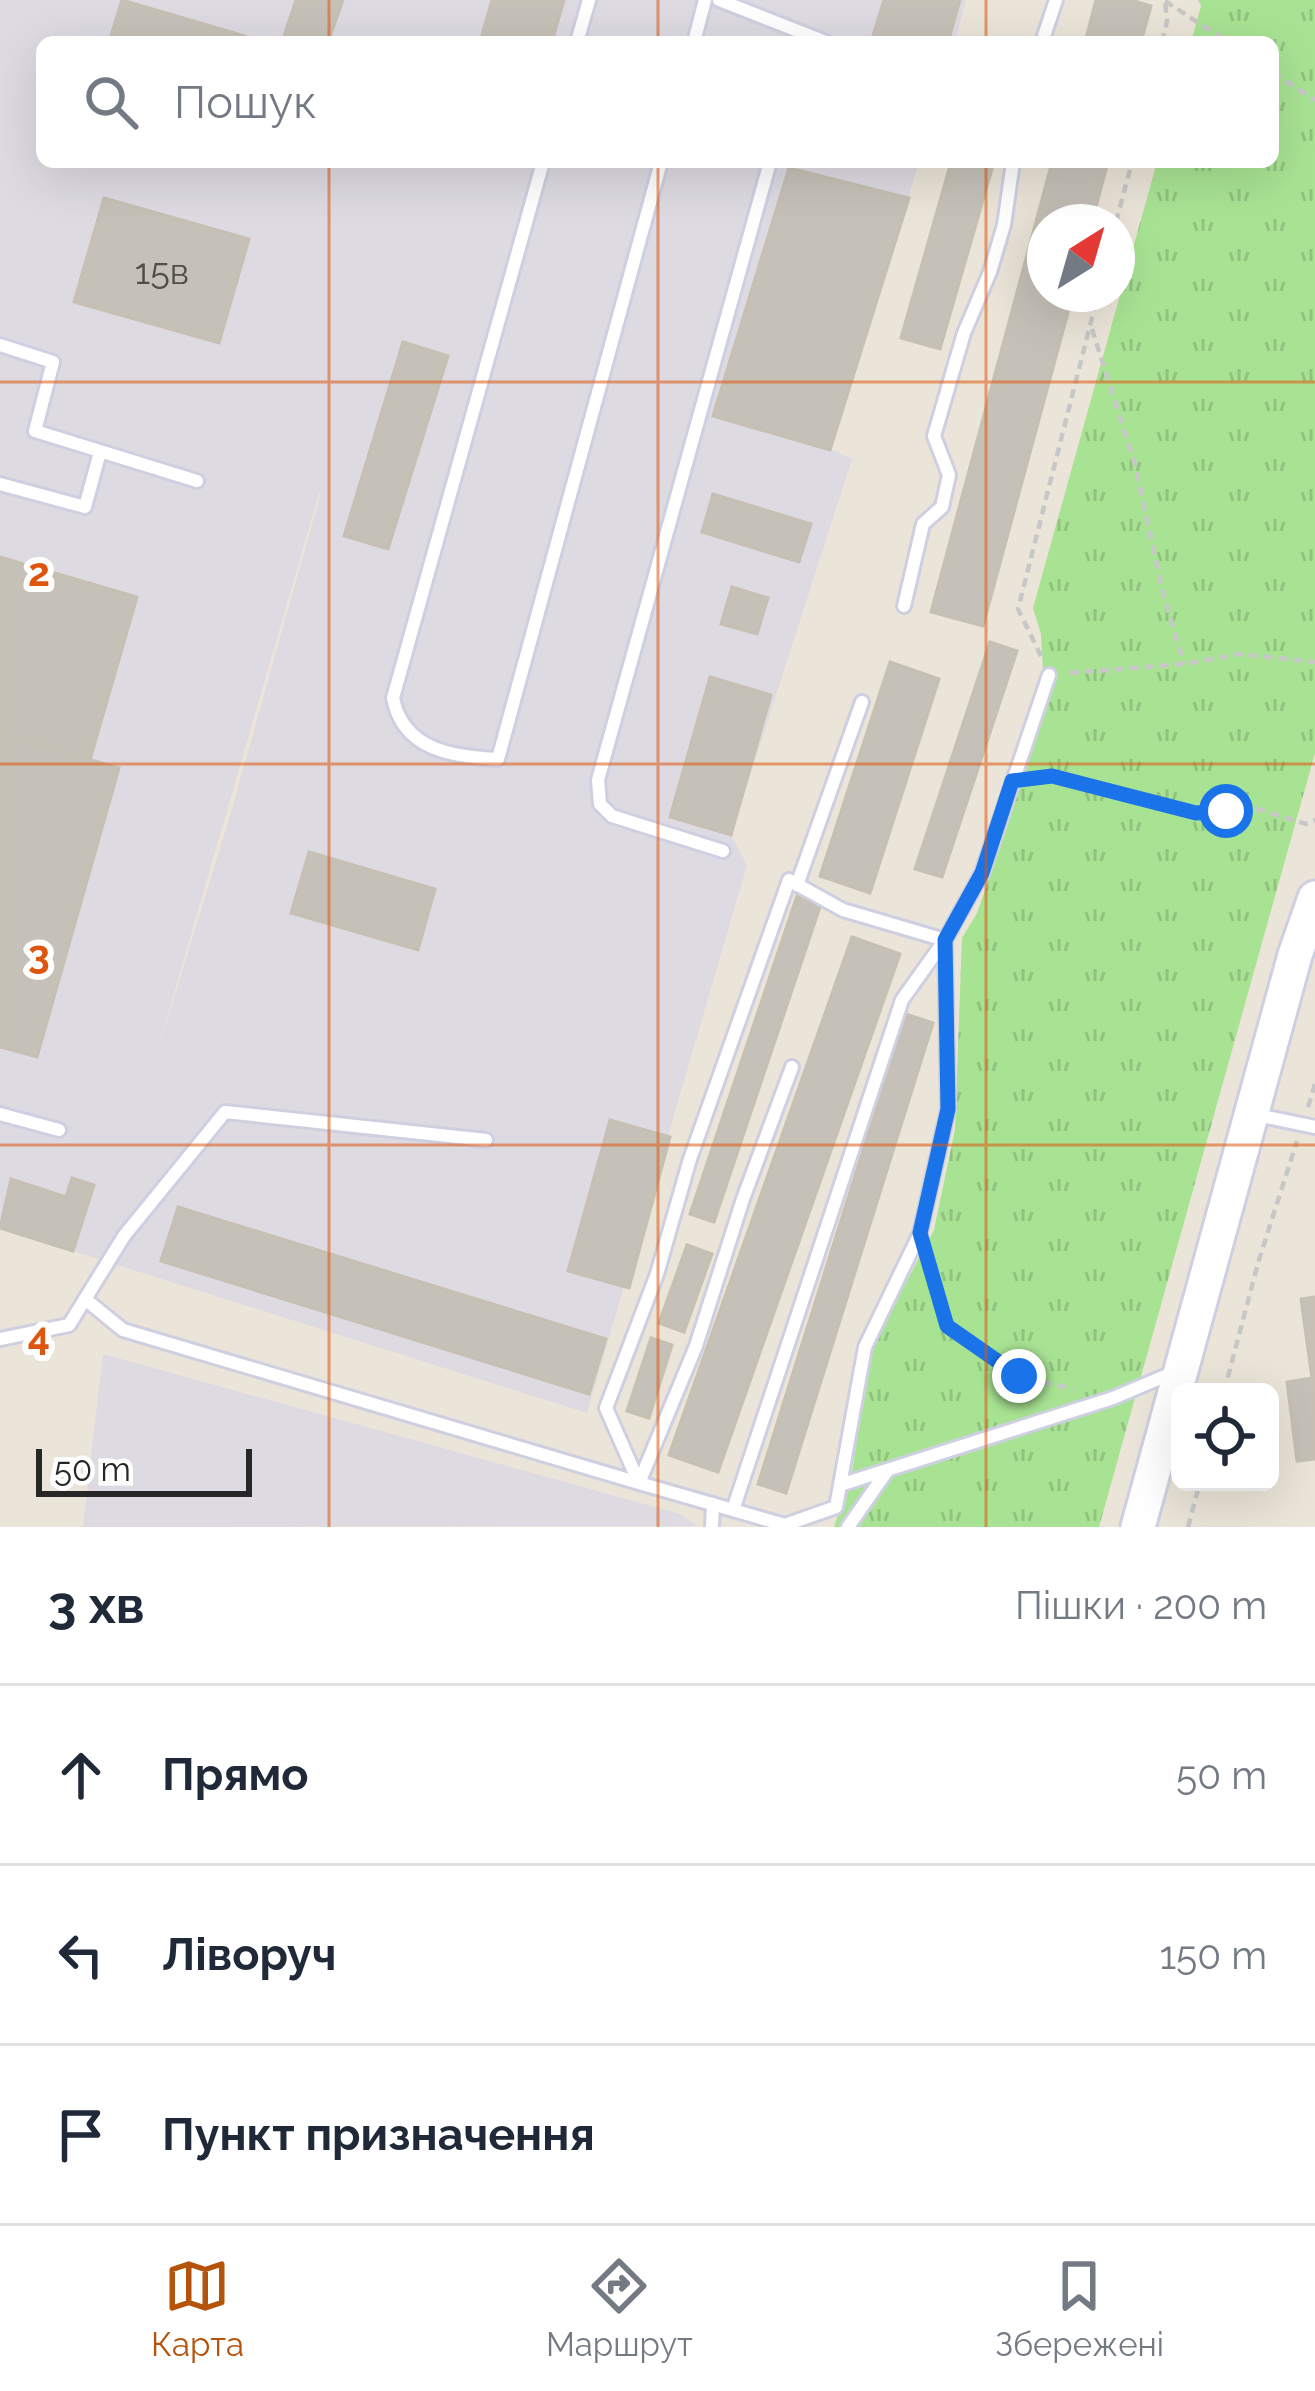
<!DOCTYPE html>
<html lang="uk">
<meta charset="utf-8">
<style>
:root{--surface:#fff;--page:#f6f6f7;--text:#1f2937;--muted:#747a83;--line:#e0e1e3;--accent:#b45309}
body{margin:0;font-family:Raleway,sans-serif;background:var(--page);color:var(--text)}
.controls{position:absolute;right:36px;bottom:36px;display:grid;overflow:hidden;border-radius:18px;box-shadow:0 12px 48px #0002}
.controls button{width:108px;height:108px;display:grid;place-items:center;padding:0;border:0;border-bottom:3px solid var(--line);background:var(--surface);color:var(--text);font:60px sans-serif}
.compass{position:absolute;left:1027px;top:204px;width:108px;height:108px;border-radius:50%;background:var(--surface);box-shadow:0 12px 48px #0002;rotate:37deg}
.scale{position:absolute;left:36px;bottom:30px;width:216px;box-sizing:border-box;padding-left:12px;border:6px solid #272727;border-top:0;font-size:33px;line-height:42px;white-space:nowrap;color:#272727;-webkit-text-stroke:9px #fff;paint-order:stroke}
.stop{position:absolute;width:36px;height:36px;margin:-27px;border:9px solid #1a73e8;border-radius:50%;background:#fff}
.stop.end{background:#1a73e8;border-color:#fff;box-shadow:0 3px 12px #0008}
.list{margin:0;padding:0;list-style:none}
h2{display:flex;justify-content:space-between;align-items:center;height:156px;margin:0;padding:0 48px;font-size:51px}
h2 small{font-size:39px;font-weight:400;color:var(--muted)}
.list li{display:grid;grid-template-columns:78px 1fr auto;gap:36px;align-items:center;box-sizing:border-box;height:180px;padding:0 48px;border-top:3px solid var(--line)}
.list b{display:block;font-size:45px;white-space:nowrap}
.list em{font-size:39px;font-style:normal;color:var(--muted)}
.icon{flex:none;width:66px;height:66px;fill:none;stroke:currentColor;stroke-width:2;stroke-linecap:round;stroke-linejoin:round}
.map{position:relative;flex:none;width:1315px;height:1527px;overflow:hidden}
.search{position:absolute;background:var(--surface);box-shadow:0 12px 48px #0002;left:36px;right:36px;top:36px;height:132px;display:flex;align-items:center;gap:30px;box-sizing:border-box;padding:0 42px;border-radius:18px;color:var(--muted);font-size:45px}
.sheet{height:696px;background:var(--surface)}
nav{display:flex;justify-content:space-around;align-items:center;box-sizing:border-box;height:168px;border-top:3px solid var(--line);background:var(--surface);font-size:33px;color:var(--muted)}
nav a{display:grid;justify-items:center;gap:6px}
nav .on{color:var(--accent)}
.map>svg:first-child{display:block}
.industrial{fill:#dddae2;fill-rule:evenodd}
.grass{fill:url(#grass-tufts)}
.building{fill:#c6c1b8;stroke:#c5c0b2;stroke-width:3}
.lines{fill:none;stroke-linecap:round;stroke-linejoin:round}
.service-casing{stroke:#ced0e1;stroke-width:18}
.tertiary-casing{stroke:#ced0e1;stroke-width:39}
.path{stroke:#c7c7c7;stroke-width:4.5;stroke-dasharray:9 6;stroke-linecap:butt}
.service{stroke:#fff;stroke-width:12}
.tertiary{stroke:#fff;stroke-width:33}
.route{stroke:#1a73e8;stroke-width:15}
.grid{fill:none;stroke:#de560d;stroke-width:3;stroke-opacity:0.55}
.labels{text-anchor:middle;stroke-width:12;stroke-linejoin:round;paint-order:stroke}
.number-label{font-size:36px;fill:#4f4e4b}
.grid-label{font-size:39px;text-anchor:middle;font-weight:bold;fill:#de560d;stroke:#fff;stroke-width:12;stroke-linejoin:round;paint-order:stroke}
</style>
<div class="map">
<svg width="1315" height="1527" viewBox="0 0 1315 1527">
<defs>
<pattern id="grass-tufts" width="24" height="20" patternUnits="userSpaceOnUse" patternTransform="scale(3)"><rect width="24" height="20" fill="#a8e393"/><path d="M3 7l-1-3M5 7V3M7 7l1-3M15 17l-1-3M17 17v-4M19 17l1-3" fill="none" stroke="#91c37f"/></pattern>
</defs>
<rect width="100%" height="100%" fill="#ebe4d8"/>
<g class="industrial">
<path d="M 0,0 L 966,0 L 955,42 L 42,42 L 42,162 L 919,162 L 831,449 L 852,459 L 731,835 L 747,865 L 587,1413 L 0,1228 ZM 321,493 L 227,826 L 152,1069 L 319,493 Z"/>
<path d="M 103,1354 L 680,1514 L 697,1526 L 83,1527 Z"/>
</g>
<path class="grass" d="M 1198,0 L 1315,0 L 1315,753 L 1099,1527 L 834,1527 L 852,1472 L 871,1348 L 934,1230 L 955,1129 L 962,938 L 977,913 L 1005,834 L 1045,707 L 1041,634 L 1033,608 L 1157,162 L 1273,162 L 1273,42 L 1191,42 L 1201,6 Z"/>
<g class="building">
<path d="M 122,0 L 245,36 L 244,42 L 109,42 Z"/>
<path d="M 296,0 L 343,0 L 328,42 L 282,42 Z"/>
<path d="M 492,0 L 564,0 L 552,42 L 480,42 Z"/>
<path d="M 884,0 L 960,0 L 948,42 L 872,39 Z"/>
<path d="M 1096,0 L 1131,0 L 1151,6 L 1141,42 L 1085,42 Z"/>
<path d="M 951,162 L 994,162 L 940,349 L 901,338 Z"/>
<path d="M 1052,162 L 1108,162 L 1092,222 L 1045,222 L 1045,294 L 1073,294 L 983,626 L 931,612 Z"/>
<path d="M 789,168 L 909,198 L 830,450 L 713,416 Z"/>
<path d="M 104,198 L 249,239 L 219,343 L 74,302 Z"/>
<path d="M 403,342 L 448,356 L 388,549 L 344,536 Z"/>
<path d="M 713,494 L 811,524 L 799,562 L 702,532 Z"/>
<path d="M 0,557 L 137,597 L 90,760 L 0,734 Z"/>
<path d="M 732,587 L 768,598 L 757,634 L 721,624 Z"/>
<path d="M 990,642 L 1017,651 L 942,877 L 915,869 Z"/>
<path d="M 890,662 L 939,679 L 870,893 L 820,876 Z"/>
<path d="M 710,677 L 771,695 L 731,835 L 670,817 Z"/>
<path d="M 0,734 L 119,768 L 37,1057 L 0,1047 Z"/>
<path d="M 309,852 L 435,889 L 418,950 L 291,913 Z"/>
<path d="M 797,896 L 821,904 L 714,1222 L 690,1214 Z"/>
<path d="M 852,937 L 900,954 L 718,1472 L 669,1455 Z"/>
<path d="M 906,1014 L 933,1023 L 786,1493 L 758,1484 Z"/>
<path d="M 610,1120 L 670,1137 L 629,1288 L 568,1271 Z"/>
<path d="M 72,1178 L 94,1185 L 73,1251 L 0,1228 L 11,1179 L 66,1197 Z"/>
<path d="M 178,1207 L 606,1339 L 589,1394 L 161,1261 Z"/>
<path d="M 687,1245 L 712,1254 L 684,1332 L 659,1323 Z"/>
<path d="M 1315,1297 L 1315,1459 L 1297,1461 L 1287,1382 L 1312,1378 L 1301,1299 Z"/>
<path d="M 651,1338 L 672,1345 L 649,1418 L 627,1411 Z"/>
</g>
<g class="lines">
<g class="service-casing">
<g id="service">
<path d="M 719,0 L 826,42"/>
<path d="M 577,42 L 589,0"/>
<path d="M 694,42 L 705,0"/>
<path d="M 1042,42 L 1056,0"/>
<path d="M 543,162 L 393,698 C 403,750 453,757 498,759 L 661,162"/>
<path d="M 0,345 L 53,362 L 35,431 L 197,481"/>
<path d="M 0,484 L 85,507 L 100,452"/>
<path d="M 904,606 L 923,524 L 942,507 L 949,475 L 934,436 L 964,333 L 990,272 L 1004,225 L 1013,162"/>
<path d="M 723,851 L 612,816 L 600,804 L 598,780 L 770,162"/>
<path d="M 797,885 L 862,702"/>
<path d="M 945,940 L 948,1109 L 920,1233 L 865,1347 L 836,1507 L 785,1525 L 639,1483 L 606,1408 L 657,1274 L 690,1159 L 789,880 L 843,910 L 945,940 L 982,873 L 1049,675"/>
<path d="M 0,1114 L 59,1130"/>
<path d="M 1252,1114 L 1315,1127"/>
<path d="M 85,1299 L 123,1330 L 639,1483 L 696,1346 L 743,1199 L 792,1067"/>
<path d="M 0,1339 L 69,1325 L 124,1236 L 225,1112 L 486,1140"/>
<path d="M 843,1484 L 1113,1398 L 1177,1371"/>
<path d="M 733,1510 L 902,1000 L 944,941"/>
<path d="M 712,1527 L 713,1504"/>
<path d="M 848,1527 L 887,1471"/>
</g>
</g>
<g class="tertiary-casing">
<path id="tertiary" d="M 1138,1527 L 1295,955 L 1315,898"/>
</g>
<g class="path">
<path d="M 1165,1 L 1228,42"/>
<path d="M 1162,42 L 1167,21 L 1165,0"/>
<path d="M 1273,73 L 1315,100"/>
<path d="M 1116,222 L 1132,162"/>
<path d="M 1092,329 L 1135,465 L 1163,593 L 1184,664"/>
<path d="M 1041,656 L 1018,609 L 1098,294"/>
<path d="M 1070,673 L 1184,664 L 1239,654 L 1315,662"/>
<path d="M 1036,778 L 1051,776 L 1196,813 L 1257,809 L 1306,824 L 1315,820"/>
<path d="M 1308,1107 L 1315,1084"/>
<path d="M 928,1261 L 947,1326 L 1019,1376 L 1073,1389"/>
<path d="M 1224,1392 L 1258,1263 L 1297,1141"/>
<path d="M 1188,1527 L 1200,1482"/>
</g>
<use href="#service" class="service"/>
<use href="#tertiary" class="tertiary"/>
</g>
<g class="lines">
<path class="route" d="M 1019,1376 L 947,1326 L 920,1233 L 948,1109 L 945,940 L 982,873 L 1012,781 L 1052,776 L 1196,813 L 1226,811"/>
</g>
<path class="grid" d="M 329,0 L 329,42M 658,0 L 658,42M 986,0 L 986,42M 329,162 L 329,1527M 658,162 L 658,1527M 986,162 L 986,1527M 0,382 L 1315,382M 0,764 L 1315,764M 0,1145 L 1315,1145"/>
<g class="labels">
<g class="number-label">
<text x="162" y="284">15в</text>
</g>
</g>
<g class="grid-label">
<text x="39" y="586">2</text>
<text x="39" y="968">3</text>
<text x="39" y="1350">4</text>
</g>
</svg>
<div class="controls">
<button><svg class="icon" aria-label="locate" viewBox="0 0 24 24"><circle cx="12" cy="12" r="6"/><path d="M12 2v4M12 18v4M2 12h4M18 12h4"/></svg></button>
</div>
<svg class="compass" viewBox="-18 -18 36 36"><path d="M0-13l5 13h-10z" fill="#e53935"/><path d="M0 13l5-13h-10z" fill="#747a83"/></svg>
<div class="scale">50 m</div>
<div class="stop" style="left:1226px;top:811px"></div>
<div class="stop end" style="left:1019px;top:1376px"></div>
<div class="search"><svg class="icon" aria-label="search" viewBox="0 0 24 24"><circle cx="10" cy="10" r="6"/><path d="M15 15l6 6"/></svg>Пошук</div>
</div>
<section class="sheet">
<h2>3 хв<small>Пішки · 200 m</small></h2>
<ul class="list">
<li><svg class="icon" aria-label="ahead" viewBox="0 0 24 24"><path d="M12 20V5M6 11l6-6 6 6"/></svg><div><b>Прямо</b></div><em>50 m</em></li>
<li><svg class="icon" aria-label="left" viewBox="0 0 24 24"><path d="M17 20v-9H6M10 6l-5 5 5 5"/></svg><div><b>Ліворуч</b></div><em>150 m</em></li>
<li><svg class="icon" aria-label="arrive" viewBox="0 0 24 24"><path d="M6 21V4h12l-3 4 3 4H6"/></svg><div><b>Пункт призначення</b></div></li>
</ul>
</section>
<nav>
<a class="on"><svg class="icon" aria-label="map" viewBox="0 0 24 24"><path d="M3 6l6-2 6 2 6-2v14l-6 2-6-2-6 2zM9 4v14M15 6v14"/></svg>Карта</a>
<a><svg class="icon" aria-label="directions" viewBox="0 0 24 24"><path d="M12 3l9 9-9 9-9-9zM9 14v-3h6M13 9l2 2-2 2"/></svg>Маршрут</a>
<a><svg class="icon" aria-label="saved" viewBox="0 0 24 24"><path d="M7 4h10v16l-5-4-5 4z"/></svg>Збережені</a>
</nav>
